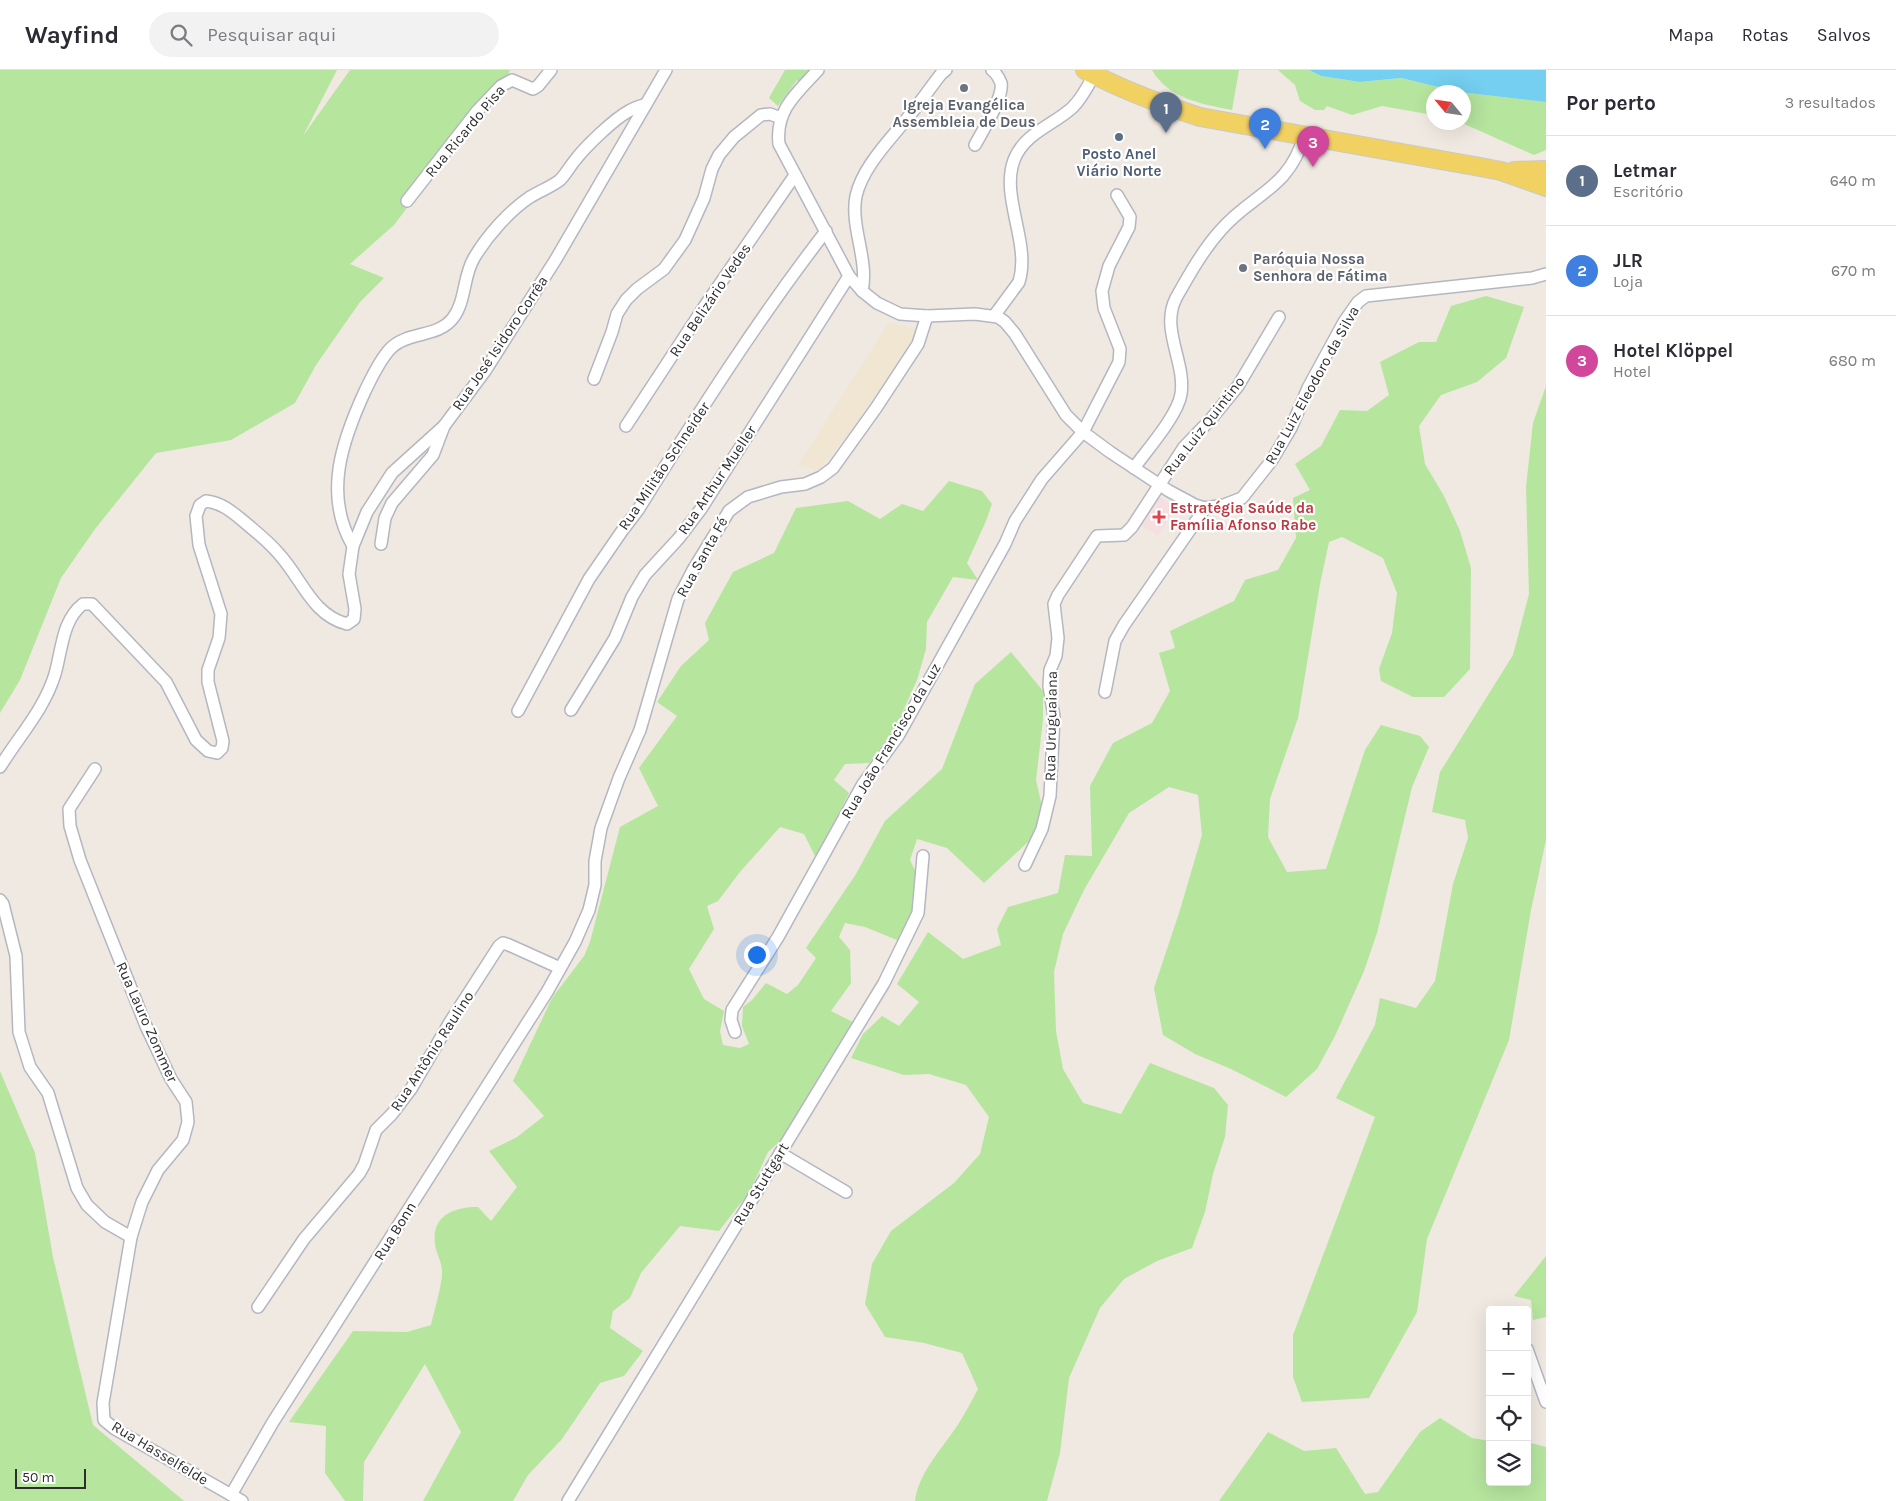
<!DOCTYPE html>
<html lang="pt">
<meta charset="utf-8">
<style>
:root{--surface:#fff;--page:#f2f2f3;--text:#2b2b33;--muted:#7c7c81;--line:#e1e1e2;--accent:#7c3aed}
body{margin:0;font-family:Karla,sans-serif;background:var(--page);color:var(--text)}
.controls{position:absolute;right:15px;bottom:15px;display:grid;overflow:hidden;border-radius:5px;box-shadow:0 5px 20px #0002}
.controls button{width:45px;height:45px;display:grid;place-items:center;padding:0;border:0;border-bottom:1px solid var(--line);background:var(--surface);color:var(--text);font:25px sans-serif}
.compass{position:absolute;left:1426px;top:15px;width:45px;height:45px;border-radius:50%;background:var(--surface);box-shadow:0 5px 20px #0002;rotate:299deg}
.scale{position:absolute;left:15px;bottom:12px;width:71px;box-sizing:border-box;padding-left:5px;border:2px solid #2e2e2e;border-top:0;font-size:14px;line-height:18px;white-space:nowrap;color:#2e2e2e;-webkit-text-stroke:4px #fff;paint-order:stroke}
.you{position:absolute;left:756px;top:884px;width:18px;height:18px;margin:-12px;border:4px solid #fff;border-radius:50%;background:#1a73e8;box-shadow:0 0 0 8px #1a73e833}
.badge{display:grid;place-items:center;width:32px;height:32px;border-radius:50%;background:var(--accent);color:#fff;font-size:16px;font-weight:700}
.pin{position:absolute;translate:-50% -41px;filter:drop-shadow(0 1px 2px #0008)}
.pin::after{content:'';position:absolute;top:26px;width:18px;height:15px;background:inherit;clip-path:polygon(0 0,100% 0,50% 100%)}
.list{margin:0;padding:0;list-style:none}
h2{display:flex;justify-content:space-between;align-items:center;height:65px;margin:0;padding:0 20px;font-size:21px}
h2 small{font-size:16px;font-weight:400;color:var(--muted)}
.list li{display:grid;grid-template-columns:32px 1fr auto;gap:15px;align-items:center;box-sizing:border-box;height:90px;padding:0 20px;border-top:1px solid var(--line)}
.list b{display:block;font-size:19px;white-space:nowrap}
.list p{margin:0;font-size:16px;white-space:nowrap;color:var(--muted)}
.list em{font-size:16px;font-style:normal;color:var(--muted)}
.icon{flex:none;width:28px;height:28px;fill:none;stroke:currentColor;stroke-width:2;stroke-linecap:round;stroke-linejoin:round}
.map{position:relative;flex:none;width:1546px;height:1431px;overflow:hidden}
header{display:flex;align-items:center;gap:30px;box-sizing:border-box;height:70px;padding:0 25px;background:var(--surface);border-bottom:1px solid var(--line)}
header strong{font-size:24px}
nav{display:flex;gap:28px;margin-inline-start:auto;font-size:18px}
.search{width:350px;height:45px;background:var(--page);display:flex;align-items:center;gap:12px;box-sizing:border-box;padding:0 18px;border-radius:28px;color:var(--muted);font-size:19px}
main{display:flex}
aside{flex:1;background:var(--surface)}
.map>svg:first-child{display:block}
.education{fill:#f0e6d1}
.medical{fill:#f5dfe0}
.green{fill:#b6e59e}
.water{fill:#75cff0}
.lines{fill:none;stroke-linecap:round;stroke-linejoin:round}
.minor-casing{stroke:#b4b7c1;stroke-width:14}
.primary-casing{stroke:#c9c9c9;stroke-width:20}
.minor{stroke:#fff;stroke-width:11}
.primary{stroke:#f2d163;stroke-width:18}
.worship-dot{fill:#6b7280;stroke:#fff;stroke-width:2}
.service-dot{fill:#5c6f8a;stroke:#fff;stroke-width:2}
.health-dot{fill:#e0444e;stroke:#fff;stroke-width:2}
.labels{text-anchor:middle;stroke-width:4.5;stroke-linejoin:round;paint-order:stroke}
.worship-label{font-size:15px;font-weight:bold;fill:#5b616d;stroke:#fff}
.street-label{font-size:15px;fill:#2e2e2e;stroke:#fff}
.service-label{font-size:15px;font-weight:bold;fill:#4e5e75;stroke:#fff}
.health-label{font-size:15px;font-weight:bold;fill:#be3a42;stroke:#fff;text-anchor:start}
</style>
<header>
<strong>Wayfind</strong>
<div class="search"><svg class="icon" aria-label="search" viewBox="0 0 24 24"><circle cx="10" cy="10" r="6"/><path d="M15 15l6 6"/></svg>Pesquisar aqui</div>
<nav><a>Mapa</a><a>Rotas</a><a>Salvos</a></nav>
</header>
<main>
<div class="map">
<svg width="1546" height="1431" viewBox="0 0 1546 1431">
<rect width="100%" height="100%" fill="#efe9e1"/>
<path class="education" d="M 889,252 L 919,261 L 855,355 L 819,400 L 798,396 Z"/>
<path class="medical" d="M 1159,427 L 1176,438 L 1158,466 L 1141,455 Z"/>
<g class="green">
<path d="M 0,0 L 337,0 L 303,66 L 350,0 L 510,0 L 509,3 L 394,155 L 350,194 L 384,208 L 360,232 L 316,295 L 295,333 L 231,370 L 156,383 L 95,459 L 61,508 L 20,610 L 0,643 Z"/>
<path d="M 785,0 L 810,0 L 802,13 L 797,10 L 778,36 L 769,28 Z"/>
<path d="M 1152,0 L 1239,0 L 1232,40 C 1202,34 1169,29 1152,0 Z"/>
<path d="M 1278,0 L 1309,0 L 1321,6 L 1360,12 L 1401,8 L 1459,22 L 1546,32 L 1546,80 L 1534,85 L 1462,53 L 1464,52 L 1464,22 L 1434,22 L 1433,45 L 1382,36 L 1352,45 L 1327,36 L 1324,40 L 1315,40 L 1300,31 L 1295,15 Z"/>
<path d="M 1486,226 L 1524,237 L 1506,288 L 1477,312 L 1441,325 L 1419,356 L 1425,394 L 1444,426 L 1460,461 L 1471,498 L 1470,599 L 1444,627 L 1413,627 L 1381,611 L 1379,599 L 1392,563 L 1397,523 L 1383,488 L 1342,467 L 1329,472 L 1320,514 L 1298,648 L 1270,729 L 1268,767 L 1287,802 L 1326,799 L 1365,680 L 1381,655 L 1420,666 L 1429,677 L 1412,717 L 1377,863 L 1364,901 L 1335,966 L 1317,999 L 1286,1027 L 1231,999 L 1195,984 L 1163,965 L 1154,918 L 1180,840 L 1202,765 L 1198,725 L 1169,717 L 1129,743 L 1084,820 L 1063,864 L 1054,902 L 1056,961 L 1063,999 L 1083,1033 L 1121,1044 L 1150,993 L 1214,1018 L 1228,1035 L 1225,1067 L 1213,1104 L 1205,1142 L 1192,1178 L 1157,1191 L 1124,1209 L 1100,1238 L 1069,1308 L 1060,1383 L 1047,1431 L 915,1431 C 919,1401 943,1378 959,1353 C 966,1342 972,1330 978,1319 L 962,1283 L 924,1273 L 885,1267 L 865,1234 L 872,1194 L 891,1161 L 954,1113 L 980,1084 L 989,1047 L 966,1015 L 929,1004 L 904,1005 L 851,988 L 863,964 L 882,946 L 899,956 L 919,932 L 897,914 L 928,862 L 963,889 L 1001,875 L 997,859 L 1008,837 L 1058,823 L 1065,785 L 1092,786 L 1090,716 L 1113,673 L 1152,653 L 1170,621 L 1159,583 L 1175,578 L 1170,561 L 1234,531 L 1245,510 L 1278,500 L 1296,468 L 1293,428 L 1310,420 L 1295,394 L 1321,376 L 1340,340 L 1367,341 L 1389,325 L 1380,292 L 1419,272 L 1436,272 L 1451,236 Z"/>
<path d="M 1546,316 L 1546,770 L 1531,840 L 1509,970 L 1427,1169 L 1417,1242 L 1369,1328 L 1302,1332 L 1293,1307 L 1293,1265 L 1375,1047 L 1336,1028 L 1375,955 L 1380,928 L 1416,938 L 1435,911 L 1453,814 L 1468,768 L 1465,750 L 1432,742 L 1440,702 L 1513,585 L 1529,524 L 1526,417 L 1533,353 Z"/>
<path d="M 949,411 L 982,421 L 992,434 L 986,451 L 967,493 L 978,510 L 953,507 L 927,552 L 926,579 L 917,610 L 895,659 L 869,693 L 845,694 L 834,710 L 849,723 L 816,788 L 804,764 L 780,757 L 740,802 L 718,831 L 707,836 L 714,859 L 689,899 L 704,929 L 724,941 L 720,961 L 723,975 L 740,978 L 749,974 L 742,956 L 743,937 L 752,930 L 766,913 L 787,924 L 798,915 L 816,888 L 806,878 L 856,804 L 885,751 L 942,699 L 975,614 L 1011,582 L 1043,621 L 1043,650 L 1036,710 L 1043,741 L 1029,771 L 984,813 L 947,778 L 917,769 L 910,790 L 918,807 L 915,843 L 902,872 L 865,857 L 845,853 L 839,867 L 850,880 L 851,913 L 831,941 L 853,952 L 841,977 L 815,1013 L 787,1065 L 768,1082 L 750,1121 L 719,1161 L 680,1156 L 641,1203 L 630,1228 L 613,1241 L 610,1258 L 643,1281 L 624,1306 L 600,1313 L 562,1369 L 528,1405 L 513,1431 L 423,1431 L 461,1362 L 425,1294 L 364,1392 L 363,1431 L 345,1431 L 325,1403 L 326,1356 L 289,1352 L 353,1261 L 407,1262 L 431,1255 C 434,1242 443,1212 442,1201 C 442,1192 436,1183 435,1174 C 431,1145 455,1137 478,1137 L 491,1151 L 517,1117 L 489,1081 L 517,1067 L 544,1046 L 513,1011 L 552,928 L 584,886 L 590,872 L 620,757 L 658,736 L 639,698 L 677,646 L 657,632 L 681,596 L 709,570 L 705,553 L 733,502 L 774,483 L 796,438 L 848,431 L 880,449 L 902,434 L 923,441 Z"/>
<path d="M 0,1001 L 35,1083 L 53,1187 L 93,1355 L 184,1431 L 0,1431 Z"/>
<path d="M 1546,1186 L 1546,1247 L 1533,1250 L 1531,1230 L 1514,1226 Z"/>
<path d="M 1440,1348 L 1472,1368 L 1490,1371 L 1490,1412 L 1527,1412 L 1527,1372 L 1546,1377 L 1546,1431 L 1219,1431 L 1268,1362 L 1304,1381 L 1336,1378 L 1365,1424 L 1378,1422 L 1420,1362 Z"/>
</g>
<path class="water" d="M 1309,0 L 1546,0 L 1546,32 L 1459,22 L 1401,8 L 1360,12 L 1321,6 Z"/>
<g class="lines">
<g class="minor-casing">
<g id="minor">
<path d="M 818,0 C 797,23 775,40 779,74 L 849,206 L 862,221 L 877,233 L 900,244 L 927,246 L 975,244 L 998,247 L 1005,252 L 1015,264 L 1066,345 L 1083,362 L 1110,382 L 1169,421 L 1195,435 L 1205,438 L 1224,435 L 1242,428 L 1272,390 L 1291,358 L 1308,318 L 1344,252 L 1358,232 L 1366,226 L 1532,208 L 1546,204"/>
<path d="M 975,75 C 982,62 1004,27 1001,13 C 999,8 996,3 992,0"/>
<path d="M 407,131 L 478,40 L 501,16 L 512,10 L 533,19 L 538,16 L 551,0"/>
<path d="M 862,221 C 869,190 850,157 856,126 C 863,96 890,70 909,46 C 920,33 930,18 941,4 L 946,0"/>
<path d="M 994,246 L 1019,212 C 1031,173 1000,127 1014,90 C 1024,63 1054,55 1073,37 C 1082,28 1088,16 1094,5"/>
<path d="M 594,309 L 612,262 L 617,244 L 626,230 L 637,219 L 664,199 L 685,170 L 704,128 L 712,99 L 719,85 L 734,67 L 761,45 L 770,44 L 781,48"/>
<path d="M 626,356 L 704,237 L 795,105"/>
<path d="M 1134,398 C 1147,380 1178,345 1181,324 C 1186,292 1160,259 1176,228 C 1189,205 1203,180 1220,161 C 1251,124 1289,120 1304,66"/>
<path d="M 381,474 L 385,448 L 392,433 L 433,385 L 444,356"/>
<path d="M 353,476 C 323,425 342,371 365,321 C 372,307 379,291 390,279 C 407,261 438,268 453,248 C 466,231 463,206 474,188 C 487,166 509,141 530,127 C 540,121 551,117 560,110 C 566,104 570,96 576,89 C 586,76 614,49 629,41 C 634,38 641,36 646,34"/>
<path d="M 1105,622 L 1115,571 L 1124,555 L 1205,438"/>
<path d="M 571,640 L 615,568 L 632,527 L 645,505 L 679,468 L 701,439 L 849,206"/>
<path d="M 518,641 L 589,509 L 622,461 L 638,440 C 697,345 758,249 826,161"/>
<path d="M 0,697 C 19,666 44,640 55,604 C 62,580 62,550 83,534 L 92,534 L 166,612 L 196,670 L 208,681 L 217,683 L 222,678 L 223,671 L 208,612 L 208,600 L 219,568 L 221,544 L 199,475 L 196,446 L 200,435 L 206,431 C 221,433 230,440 242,450 C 255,461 268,471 279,484 C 302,509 312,545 347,554 L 354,549 L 355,539 L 349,504 L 353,476 L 367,442 L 392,403 L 444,356 L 485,301 L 556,189 L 666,0"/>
<path d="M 95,699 L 69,739 L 70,756 L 80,790 L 146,956 L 171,1009 L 186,1032 L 188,1052 L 183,1070 L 158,1100 L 142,1132 L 131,1167 L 103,1333 L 104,1350 L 115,1359 L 242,1431"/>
<path d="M 1025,795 L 1042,759 L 1050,726 L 1054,647 L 1049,616 L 1050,600 L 1056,586 L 1058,568 L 1054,534 L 1058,525 L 1097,466 L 1124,465 L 1132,457 L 1184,377 L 1211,349 L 1238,316 L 1279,247"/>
<path d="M 0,830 L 3,834 L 16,886 L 19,962 L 30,997 L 48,1023 L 77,1118 L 87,1135 L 105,1152 L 131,1167"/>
<path d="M 735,962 L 731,950 L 732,940 L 778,867 L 863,714 L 898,666 L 1005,474 L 1015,451 L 1042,409 L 1083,362 L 1119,292 L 1120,279 L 1104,238 L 1102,221 L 1109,196 L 1129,157 L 1130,147 L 1117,125"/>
<path d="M 780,1083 L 846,1122"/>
<path d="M 258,1237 L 304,1169 L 359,1104 L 364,1095 L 376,1060 L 392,1044 L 411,1019 L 450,952 L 499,876 L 503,873 L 509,875 L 560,898"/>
<path d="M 1527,1279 L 1546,1332"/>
<path d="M 231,1425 L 273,1352 L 547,922 L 575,872 L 589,840 L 595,815 L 595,791 L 601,758 L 619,708 L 640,660 L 678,529 L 693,500 L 729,441 L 748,427 L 781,417 L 805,414 L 821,407 L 833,398 L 876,338 L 918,274 L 927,246"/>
<path d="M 568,1431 L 884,913 L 918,843 L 923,786"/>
</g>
</g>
<g class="primary-casing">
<g id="primary">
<path d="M 1085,0 C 1122,20 1160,34 1200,47 L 1480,97 L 1501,101 L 1546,117"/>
<path d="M 1514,101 L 1546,100"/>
</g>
</g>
<use href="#minor" class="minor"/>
<use href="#primary" class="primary"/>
</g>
<g class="worship-dot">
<circle cx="964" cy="18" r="5"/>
<circle cx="1243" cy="198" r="5"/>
</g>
<circle class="service-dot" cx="1119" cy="67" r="5"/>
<path class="health-dot" d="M1156.5 439.5h5v5h5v5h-5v5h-5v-5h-5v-5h5z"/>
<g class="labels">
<g class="worship-label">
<text x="964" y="40">Igreja Evangélica<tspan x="964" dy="17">Assembleia de Deus</tspan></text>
<text x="1253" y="194" text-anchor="start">Paróquia Nossa<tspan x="1253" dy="17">Senhora de Fátima</tspan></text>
</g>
<g class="street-label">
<text transform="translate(465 61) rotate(-50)" y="5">Rua Ricardo Pisa</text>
<text transform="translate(710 230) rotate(-56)" y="5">Rua Belizário Vedes</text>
<text transform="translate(500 273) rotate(-56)" y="5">Rua José Isidoro Corrêa</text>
<text transform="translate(1312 315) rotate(-61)" y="5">Rua Luiz Eleodoro da Silva</text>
<text transform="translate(1204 356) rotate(-52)" y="5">Rua Luiz Quintino</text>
<text transform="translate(664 396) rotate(-56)" y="5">Rua Militão Schneider</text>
<text transform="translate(717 410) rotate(-56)" y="5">Rua Arthur Mueller</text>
<text transform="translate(702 487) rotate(-61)" y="5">Rua Santa Fé</text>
<text transform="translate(1051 656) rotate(-89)" y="5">Rua Uruguaiana</text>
<text transform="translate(891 671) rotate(-59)" y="5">Rua João Francisco da Luz</text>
<text transform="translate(147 952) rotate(66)" y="5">Rua Lauro Zommer</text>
<text transform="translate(432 981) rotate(-57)" y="5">Rua Antônio Raulino</text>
<text transform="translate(761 1114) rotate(-59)" y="5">Rua Stuttgart</text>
<text transform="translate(395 1161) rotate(-58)" y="5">Rua Bonn</text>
<text transform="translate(160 1383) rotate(31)" y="5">Rua Hasselfelde</text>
</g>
<g class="service-label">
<text x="1119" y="89">Posto Anel<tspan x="1119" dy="17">Viário Norte</tspan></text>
</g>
<g class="health-label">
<text x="1170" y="443">Estratégia Saúde da<tspan x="1170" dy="17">Família Afonso Rabe</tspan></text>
</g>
</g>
</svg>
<div class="controls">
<button>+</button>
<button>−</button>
<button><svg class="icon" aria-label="locate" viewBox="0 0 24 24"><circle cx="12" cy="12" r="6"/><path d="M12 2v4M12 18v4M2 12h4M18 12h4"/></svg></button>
<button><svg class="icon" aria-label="layers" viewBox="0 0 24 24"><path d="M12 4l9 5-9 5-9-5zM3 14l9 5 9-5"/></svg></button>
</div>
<svg class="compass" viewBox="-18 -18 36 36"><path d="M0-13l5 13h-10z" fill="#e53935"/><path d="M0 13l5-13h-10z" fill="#7c7c81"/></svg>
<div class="scale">50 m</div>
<div class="you"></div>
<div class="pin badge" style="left:1166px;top:63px;background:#5c6f8a">1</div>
<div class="pin badge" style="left:1265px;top:79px;background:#3f7fe0">2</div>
<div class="pin badge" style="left:1313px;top:97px;background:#d1479c">3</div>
</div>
<aside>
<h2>Por perto<small>3 resultados</small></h2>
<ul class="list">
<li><span class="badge" style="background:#5c6f8a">1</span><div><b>Letmar</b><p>Escritório</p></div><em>640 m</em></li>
<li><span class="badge" style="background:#3f7fe0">2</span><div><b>JLR</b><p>Loja</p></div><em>670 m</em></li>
<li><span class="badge" style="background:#d1479c">3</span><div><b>Hotel Klöppel</b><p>Hotel</p></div><em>680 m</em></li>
</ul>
</aside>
</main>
